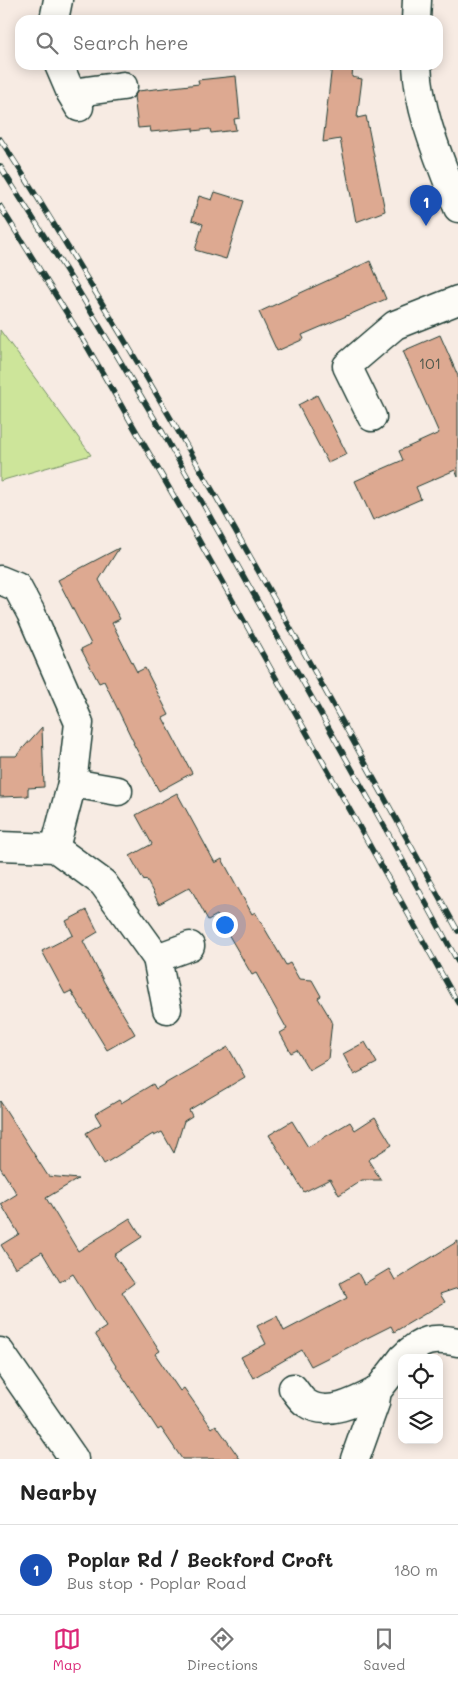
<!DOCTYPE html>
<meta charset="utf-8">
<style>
:root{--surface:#fff;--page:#f6f6f6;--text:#222;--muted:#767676;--line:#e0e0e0;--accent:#db2777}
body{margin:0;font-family:Mali,sans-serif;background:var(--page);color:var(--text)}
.controls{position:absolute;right:15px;bottom:15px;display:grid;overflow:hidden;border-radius:10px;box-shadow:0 2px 12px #0003}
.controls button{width:45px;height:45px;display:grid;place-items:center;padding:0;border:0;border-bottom:1px solid var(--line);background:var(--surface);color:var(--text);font:25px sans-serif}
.you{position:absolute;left:224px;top:924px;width:18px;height:18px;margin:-12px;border:4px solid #fff;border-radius:50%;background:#1a73e8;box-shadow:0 0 0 8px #1a73e833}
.badge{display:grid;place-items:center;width:32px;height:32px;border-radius:50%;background:var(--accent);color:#fff;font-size:16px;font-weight:700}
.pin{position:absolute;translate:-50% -41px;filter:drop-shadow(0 1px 2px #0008)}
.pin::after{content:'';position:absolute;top:26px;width:18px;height:15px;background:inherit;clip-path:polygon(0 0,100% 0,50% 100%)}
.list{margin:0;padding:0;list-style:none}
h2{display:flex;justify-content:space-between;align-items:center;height:65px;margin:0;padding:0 20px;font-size:21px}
h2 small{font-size:16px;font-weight:400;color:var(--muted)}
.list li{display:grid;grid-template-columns:32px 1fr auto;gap:15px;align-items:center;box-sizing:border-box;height:90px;padding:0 20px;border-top:1px solid var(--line)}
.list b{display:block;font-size:19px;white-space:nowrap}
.list p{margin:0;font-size:16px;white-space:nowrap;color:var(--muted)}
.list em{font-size:16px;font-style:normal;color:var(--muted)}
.icon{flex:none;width:28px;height:28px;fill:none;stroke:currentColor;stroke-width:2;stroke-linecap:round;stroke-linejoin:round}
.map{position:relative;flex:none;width:458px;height:1459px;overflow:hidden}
.search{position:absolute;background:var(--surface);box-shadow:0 2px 12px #0003;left:15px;right:15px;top:15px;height:55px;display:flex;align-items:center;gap:12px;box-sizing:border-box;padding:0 18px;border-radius:15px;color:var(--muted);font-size:19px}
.sheet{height:155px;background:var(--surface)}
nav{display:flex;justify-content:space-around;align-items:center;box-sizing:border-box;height:70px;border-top:1px solid var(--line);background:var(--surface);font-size:14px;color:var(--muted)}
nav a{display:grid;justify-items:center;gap:2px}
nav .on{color:var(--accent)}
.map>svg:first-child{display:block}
.green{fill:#cde59a;stroke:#769167}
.building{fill:#dda991;stroke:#1f3d34}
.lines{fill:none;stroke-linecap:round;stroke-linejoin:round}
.minor-casing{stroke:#1f3d34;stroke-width:31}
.minor{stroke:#fdfcf7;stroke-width:28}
.rail-casing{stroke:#1f3d34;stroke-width:5.5}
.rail{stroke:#fdfcf7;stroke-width:4;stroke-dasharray:11;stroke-linecap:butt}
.labels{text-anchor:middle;stroke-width:4.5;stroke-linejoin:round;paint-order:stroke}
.number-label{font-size:15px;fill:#4e584b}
</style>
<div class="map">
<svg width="458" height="1459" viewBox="0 0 458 1459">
<rect width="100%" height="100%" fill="#f7ebe3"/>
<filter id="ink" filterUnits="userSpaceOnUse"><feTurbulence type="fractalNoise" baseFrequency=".02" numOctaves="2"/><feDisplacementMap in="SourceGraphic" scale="10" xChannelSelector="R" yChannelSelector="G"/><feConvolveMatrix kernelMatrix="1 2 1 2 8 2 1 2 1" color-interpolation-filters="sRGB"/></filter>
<g filter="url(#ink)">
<path class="green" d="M 0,330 L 91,455 L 0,481 Z"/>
<g class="building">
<path d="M 332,65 L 353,65 L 352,77 L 362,79 L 357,118 L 366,116 L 385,211 L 356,222 L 340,139 L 323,142 Z"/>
<path d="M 236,76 L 240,118 L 234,119 L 236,130 L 211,133 L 210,129 L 193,131 L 193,128 L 151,132 L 150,127 L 138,128 L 134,96 L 138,91 L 199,84 L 198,80 Z"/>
<path d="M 215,192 L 244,201 L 226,259 L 195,250 L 203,224 L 192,220 L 199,196 L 212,200 Z"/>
<path d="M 370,261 L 386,299 L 302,335 L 304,339 L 277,351 L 259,312 Z"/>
<path d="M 440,335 L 458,376 L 458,477 L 455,470 L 416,487 L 421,499 L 373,520 L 355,481 L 403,460 L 399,451 L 439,433 L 403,351 Z"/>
<path d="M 317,395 L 347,454 L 328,463 L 298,405 Z"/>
<path d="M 119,548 L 99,580 L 120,619 L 112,623 L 137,672 L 145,668 L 169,715 L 163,718 L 192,773 L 159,791 L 133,743 L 134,743 L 104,681 L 99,683 L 81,649 L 91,644 L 58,580 Z"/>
<path d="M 42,727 L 44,787 L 28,788 L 28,796 L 0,797 L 0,756 L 16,756 Z"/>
<path d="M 177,793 L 215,863 L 222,859 L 252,914 L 255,912 L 286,965 L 290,963 L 299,979 L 312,980 L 321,996 L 318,998 L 332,1021 L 328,1059 L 309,1070 L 297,1050 L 291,1053 L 280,1033 L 287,1029 L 256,973 L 252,975 L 217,915 L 208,920 L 190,887 L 159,904 L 146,879 L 144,881 L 130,856 L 152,844 L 136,815 Z"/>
<path d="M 87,910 L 98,932 L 83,941 L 104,982 L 135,1034 L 107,1050 L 71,991 L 65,994 L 42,951 L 73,935 L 66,921 Z"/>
<path d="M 365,1042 L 377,1063 L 354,1075 L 343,1054 Z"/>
<path d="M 228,1047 L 245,1077 L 189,1110 L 192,1116 L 184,1121 L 174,1153 L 162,1132 L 154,1136 L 153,1134 L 104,1164 L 86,1133 L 101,1124 L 95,1114 L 119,1100 L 121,1103 L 153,1084 L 156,1089 Z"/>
<path d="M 0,1101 L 48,1176 L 78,1179 L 46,1198 L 78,1251 L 130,1218 L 142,1237 L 114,1255 L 134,1283 L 122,1292 L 160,1351 L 155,1354 L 180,1391 L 184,1388 L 212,1428 L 216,1425 L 240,1459 L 182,1459 L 161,1428 L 158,1430 L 95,1334 L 106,1327 L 73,1274 L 60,1282 L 42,1252 L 15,1268 L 1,1245 L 19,1234 L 1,1204 L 17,1194 L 0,1167 Z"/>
<path d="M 375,1117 L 392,1145 L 368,1160 L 381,1180 L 362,1180 L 339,1195 L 330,1179 L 304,1192 L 269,1135 L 292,1121 L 308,1147 L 350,1122 L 355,1130 Z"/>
<path d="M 458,1241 L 458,1288 L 440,1294 L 445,1302 L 394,1332 L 391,1326 L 311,1366 L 302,1350 L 253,1378 L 241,1357 L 266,1344 L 257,1326 L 277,1316 L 284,1331 L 347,1298 L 340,1283 L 358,1273 L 364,1284 L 389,1269 L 395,1280 Z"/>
</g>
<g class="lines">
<g class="minor-casing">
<g id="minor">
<path d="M 54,20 L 58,0"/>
<path d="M 416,20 L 417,0"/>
<path d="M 59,65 L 71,93 L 79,107"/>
<path d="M 417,65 C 419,115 441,162 458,208"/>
<path d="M 71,93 L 123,86"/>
<path d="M 372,417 L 347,366 L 395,325 L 458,300"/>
<path d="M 0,580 L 17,587 L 31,613 L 79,723 L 72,783 L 55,848"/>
<path d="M 72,783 L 118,791"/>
<path d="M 0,846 L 55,848 L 103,883 L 157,958 L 190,946"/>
<path d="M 157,958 L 167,1009"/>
<path d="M 0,1352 L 74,1459"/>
<path d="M 403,1358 C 421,1339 433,1337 458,1342"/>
<path d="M 293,1388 C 297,1393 301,1400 306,1403 C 327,1418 358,1401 377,1391"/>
<path d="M 355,1459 L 375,1403 L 377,1391 L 402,1359"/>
</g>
</g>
<use href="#minor" class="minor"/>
<g class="rail-casing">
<g id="rail">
<path d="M 0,139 C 34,190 65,243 97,295 C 224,503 340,718 458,931"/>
<path d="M 0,166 L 72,280 L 163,433 L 389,835 L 458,962"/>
<path d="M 0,206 L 81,336 L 183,512 L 458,1003"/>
</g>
</g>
<use href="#rail" class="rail"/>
</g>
</g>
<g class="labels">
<g class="number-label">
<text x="430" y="369">101</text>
</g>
</g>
</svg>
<div class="controls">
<button><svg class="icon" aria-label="locate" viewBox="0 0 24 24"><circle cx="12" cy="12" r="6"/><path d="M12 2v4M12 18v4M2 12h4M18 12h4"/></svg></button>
<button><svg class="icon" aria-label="layers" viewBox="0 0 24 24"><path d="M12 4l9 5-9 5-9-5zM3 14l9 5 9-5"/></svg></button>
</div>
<div class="you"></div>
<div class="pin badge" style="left:426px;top:226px;background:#1a4fb4">1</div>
<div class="search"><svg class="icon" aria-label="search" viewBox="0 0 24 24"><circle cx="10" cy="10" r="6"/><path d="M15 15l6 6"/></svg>Search here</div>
</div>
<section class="sheet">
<h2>Nearby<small></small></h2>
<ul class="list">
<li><span class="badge" style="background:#1a4fb4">1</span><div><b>Poplar Rd / Beckford Croft</b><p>Bus stop · Poplar Road</p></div><em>180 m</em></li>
</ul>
</section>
<nav>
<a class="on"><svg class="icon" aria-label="map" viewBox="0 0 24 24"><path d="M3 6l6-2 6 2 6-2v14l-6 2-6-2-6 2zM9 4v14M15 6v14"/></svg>Map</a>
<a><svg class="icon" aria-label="directions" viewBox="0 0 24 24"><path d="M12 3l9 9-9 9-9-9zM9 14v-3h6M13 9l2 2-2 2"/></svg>Directions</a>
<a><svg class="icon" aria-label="saved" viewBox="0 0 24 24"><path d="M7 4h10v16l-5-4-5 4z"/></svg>Saved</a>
</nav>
